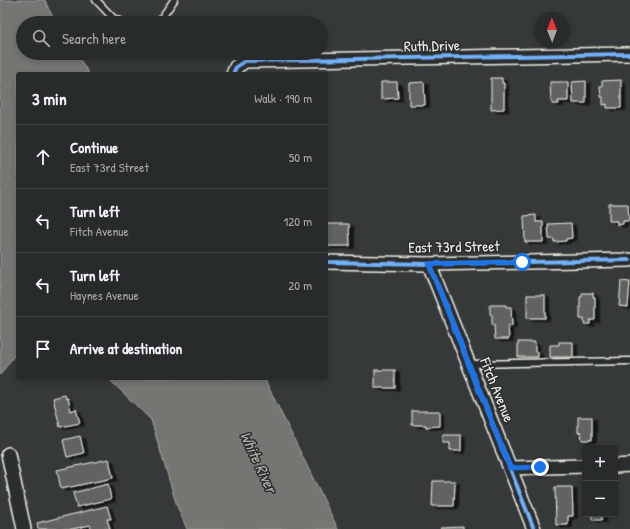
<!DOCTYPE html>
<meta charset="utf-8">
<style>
:root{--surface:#282b2b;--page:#343737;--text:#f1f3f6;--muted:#a5a7a9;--line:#444747}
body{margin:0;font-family:"Patrick Hand",sans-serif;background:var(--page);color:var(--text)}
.controls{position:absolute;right:12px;bottom:12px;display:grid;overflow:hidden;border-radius:4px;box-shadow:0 2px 6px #0003}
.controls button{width:36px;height:36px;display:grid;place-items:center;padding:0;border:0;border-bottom:1px solid var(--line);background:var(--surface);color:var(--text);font:20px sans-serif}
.compass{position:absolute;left:534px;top:12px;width:36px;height:36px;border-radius:50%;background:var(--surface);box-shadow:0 2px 6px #0003;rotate:359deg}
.stop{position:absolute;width:12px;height:12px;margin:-9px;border:3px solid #1a73e8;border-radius:50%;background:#fff}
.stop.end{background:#1a73e8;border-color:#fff;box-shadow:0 1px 4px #0008}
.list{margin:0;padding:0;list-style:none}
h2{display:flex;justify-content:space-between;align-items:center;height:52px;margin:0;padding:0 16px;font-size:17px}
h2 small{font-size:13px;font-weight:400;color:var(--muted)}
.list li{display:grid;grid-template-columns:26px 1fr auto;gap:12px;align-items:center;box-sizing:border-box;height:64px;padding:0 16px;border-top:1px solid var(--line)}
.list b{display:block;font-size:15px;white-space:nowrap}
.list p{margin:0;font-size:13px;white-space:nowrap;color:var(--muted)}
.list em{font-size:13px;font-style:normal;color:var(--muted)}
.icon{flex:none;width:22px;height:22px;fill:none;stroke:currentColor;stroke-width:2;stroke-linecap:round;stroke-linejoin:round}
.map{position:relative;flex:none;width:630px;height:529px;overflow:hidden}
.search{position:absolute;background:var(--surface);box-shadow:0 2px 6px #0003;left:16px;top:16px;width:312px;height:44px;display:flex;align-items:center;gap:10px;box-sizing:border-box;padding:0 14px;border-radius:22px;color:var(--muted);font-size:15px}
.panel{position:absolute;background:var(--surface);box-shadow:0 2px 6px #0003;left:16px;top:72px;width:312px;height:308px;border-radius:4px}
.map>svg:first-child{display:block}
.water{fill:#757572;stroke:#a8a7a1}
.building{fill:#616362;stroke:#f4f1e8;filter:url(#shadow)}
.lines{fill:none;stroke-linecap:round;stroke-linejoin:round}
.service-casing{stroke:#f4f1e8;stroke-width:9}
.minor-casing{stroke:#f4f1e8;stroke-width:16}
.service{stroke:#2a2d2e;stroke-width:6}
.minor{stroke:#2a2d2e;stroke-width:13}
.cycleway-casing{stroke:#2a2d2e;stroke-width:6}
.cycleway{stroke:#73b2f8;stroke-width:4}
.route{stroke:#1a73e8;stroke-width:5}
.labels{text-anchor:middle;stroke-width:3;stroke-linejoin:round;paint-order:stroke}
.street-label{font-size:15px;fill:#f4f1e8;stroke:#2a2d2e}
.water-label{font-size:16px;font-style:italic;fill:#b4b3ad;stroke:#2a2d2e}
</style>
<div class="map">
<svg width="630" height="529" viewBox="0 0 630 529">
<defs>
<filter id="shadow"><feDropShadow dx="4.5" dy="2.5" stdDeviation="0" flood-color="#0009"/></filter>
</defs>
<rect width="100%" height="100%" fill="#363939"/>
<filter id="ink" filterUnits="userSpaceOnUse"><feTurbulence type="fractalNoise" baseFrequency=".025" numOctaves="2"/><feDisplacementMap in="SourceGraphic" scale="8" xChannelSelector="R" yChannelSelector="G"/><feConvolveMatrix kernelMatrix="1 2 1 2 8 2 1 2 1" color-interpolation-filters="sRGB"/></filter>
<g filter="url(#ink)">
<g class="water">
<path d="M 0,0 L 45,0 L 49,10 L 57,23 L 23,23 L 23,53 L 76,53 L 89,74 L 18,74 L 18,350 L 0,375 Z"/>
<path d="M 108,378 L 264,378 L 338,529 L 187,529 L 177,506 L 151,420 Z"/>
</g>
<g class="building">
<path d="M 491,78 L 502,78 L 502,83 L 504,83 L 504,109 L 491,110 Z"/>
<path d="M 621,80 L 621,108 L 607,108 L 607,104 L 603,105 L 603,97 L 601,97 L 600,86 L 602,86 L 602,81 Z"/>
<path d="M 586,81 L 586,103 L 573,103 L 572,82 Z"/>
<path d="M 381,82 L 397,82 L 398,98 L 381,99 Z"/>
<path d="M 424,82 L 425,105 L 409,105 L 409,83 Z"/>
<path d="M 550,82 L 568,82 L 568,101 L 558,101 L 559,104 L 552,104 L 552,101 L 551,101 Z"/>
<path d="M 609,204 L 628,204 L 629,221 L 623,221 L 623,224 L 617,225 L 617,221 L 609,221 Z"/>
<path d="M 536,215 L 536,222 L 543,222 L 543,242 L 525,242 L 524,216 Z"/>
<path d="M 571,223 L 572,238 L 566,239 L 566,241 L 554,242 L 554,239 L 549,239 L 548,224 Z"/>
<path d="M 326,224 L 349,224 L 350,246 L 326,246 Z"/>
<path d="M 621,281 L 630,282 L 628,307 L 619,306 Z"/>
<path d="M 582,293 L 593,293 L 593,297 L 595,297 L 595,320 L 590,320 L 590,324 L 584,324 L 584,319 L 580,319 L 580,297 L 582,297 Z"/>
<rect x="527" y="295" width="18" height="23"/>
<path d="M 490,305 L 506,305 L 506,307 L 511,307 L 512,326 L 508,326 L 509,339 L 495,339 L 494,325 L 492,325 L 492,315 L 490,315 Z"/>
<path d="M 518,342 L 535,342 L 535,352 L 538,352 L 538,357 L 518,357 Z"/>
<path d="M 559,342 L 573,342 L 573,357 L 550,357 L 550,345 L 559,345 Z"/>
<rect x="375" y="370" width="20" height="18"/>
<path d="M 65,395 L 66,399 L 68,398 L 71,411 L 76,409 L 80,423 L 60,427 L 53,398 Z"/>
<path d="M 412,411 L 440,411 L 440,426 L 426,427 L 426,425 L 412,425 Z"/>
<path d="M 578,417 L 592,417 L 592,440 L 582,440 L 581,432 L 578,433 Z"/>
<path d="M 443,435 L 461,435 L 461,451 L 450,451 L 450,443 L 443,443 Z"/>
<path d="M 80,436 L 84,453 L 67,457 L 63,440 Z"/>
<path d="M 109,459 L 113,478 L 61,489 L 57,470 Z"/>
<path d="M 433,481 L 455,481 L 454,506 L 432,506 Z"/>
<path d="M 108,484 L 111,499 L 77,507 L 73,493 Z"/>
<path d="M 555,487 L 572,487 L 573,516 L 568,516 L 568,525 L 556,525 Z"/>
<path d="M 107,506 L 111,519 L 107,519 L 110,529 L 92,529 L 90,525 L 73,529 L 38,529 L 37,523 Z"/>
<path d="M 592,514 L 601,514 L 602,520 L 592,520 Z"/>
<path d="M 463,526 L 463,529 L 441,529 L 441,527 Z"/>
</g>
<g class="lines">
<g class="service-casing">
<g id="service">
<path d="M 96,0 L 113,18 L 124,23"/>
<path d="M 158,23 L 174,0"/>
<path d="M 469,364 L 630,361"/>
</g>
</g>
<g class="minor-casing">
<g id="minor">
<path d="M 233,74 L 236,67 L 245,61 L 630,54"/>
<path d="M 326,262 L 429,264 L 630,260"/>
<path d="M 429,264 L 534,529"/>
<path d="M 8,454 L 24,529"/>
<path d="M 615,466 L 630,465"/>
<path d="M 510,468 L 585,466"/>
</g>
</g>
<use href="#service" class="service"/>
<use href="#minor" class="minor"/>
<g class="cycleway-casing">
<g id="cycleway">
<path d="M 233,74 L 236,67 L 245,61 L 630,54"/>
<path d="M 326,262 L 429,264 L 630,260"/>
<path d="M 429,264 L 534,529"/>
</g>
</g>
<use href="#cycleway" class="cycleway"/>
</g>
</g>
<g class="lines" filter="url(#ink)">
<path class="route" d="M 522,262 L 429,264 L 510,468 L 540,467"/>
</g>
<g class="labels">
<g class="street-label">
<text transform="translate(432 46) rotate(-1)" y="5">Ruth Drive</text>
<text transform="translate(454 247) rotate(-1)" y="5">East 73rd Street</text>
<text transform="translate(497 390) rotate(68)" y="5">Fitch Avenue</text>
</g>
<g class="water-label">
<text transform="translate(259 462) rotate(65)" y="6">White River</text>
</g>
</g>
</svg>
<div class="controls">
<button>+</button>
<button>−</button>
</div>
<svg class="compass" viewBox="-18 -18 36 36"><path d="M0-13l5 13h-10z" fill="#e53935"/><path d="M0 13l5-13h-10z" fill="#a5a7a9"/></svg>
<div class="stop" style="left:522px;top:262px"></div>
<div class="stop end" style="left:540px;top:467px"></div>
<div class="search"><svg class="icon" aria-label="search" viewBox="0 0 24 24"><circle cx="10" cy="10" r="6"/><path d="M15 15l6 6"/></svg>Search here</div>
<section class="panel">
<h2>3 min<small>Walk · 190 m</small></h2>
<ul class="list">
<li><svg class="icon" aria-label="ahead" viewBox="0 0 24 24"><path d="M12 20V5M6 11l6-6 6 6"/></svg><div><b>Continue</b><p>East 73rd Street</p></div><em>50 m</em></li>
<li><svg class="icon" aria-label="left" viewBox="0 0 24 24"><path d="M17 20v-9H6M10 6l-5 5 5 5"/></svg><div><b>Turn left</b><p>Fitch Avenue</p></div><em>120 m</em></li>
<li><svg class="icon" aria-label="left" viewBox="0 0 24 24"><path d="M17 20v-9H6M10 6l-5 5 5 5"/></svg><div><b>Turn left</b><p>Haynes Avenue</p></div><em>20 m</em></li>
<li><svg class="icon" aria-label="arrive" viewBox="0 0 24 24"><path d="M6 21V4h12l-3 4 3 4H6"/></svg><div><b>Arrive at destination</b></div></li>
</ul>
</section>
</div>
